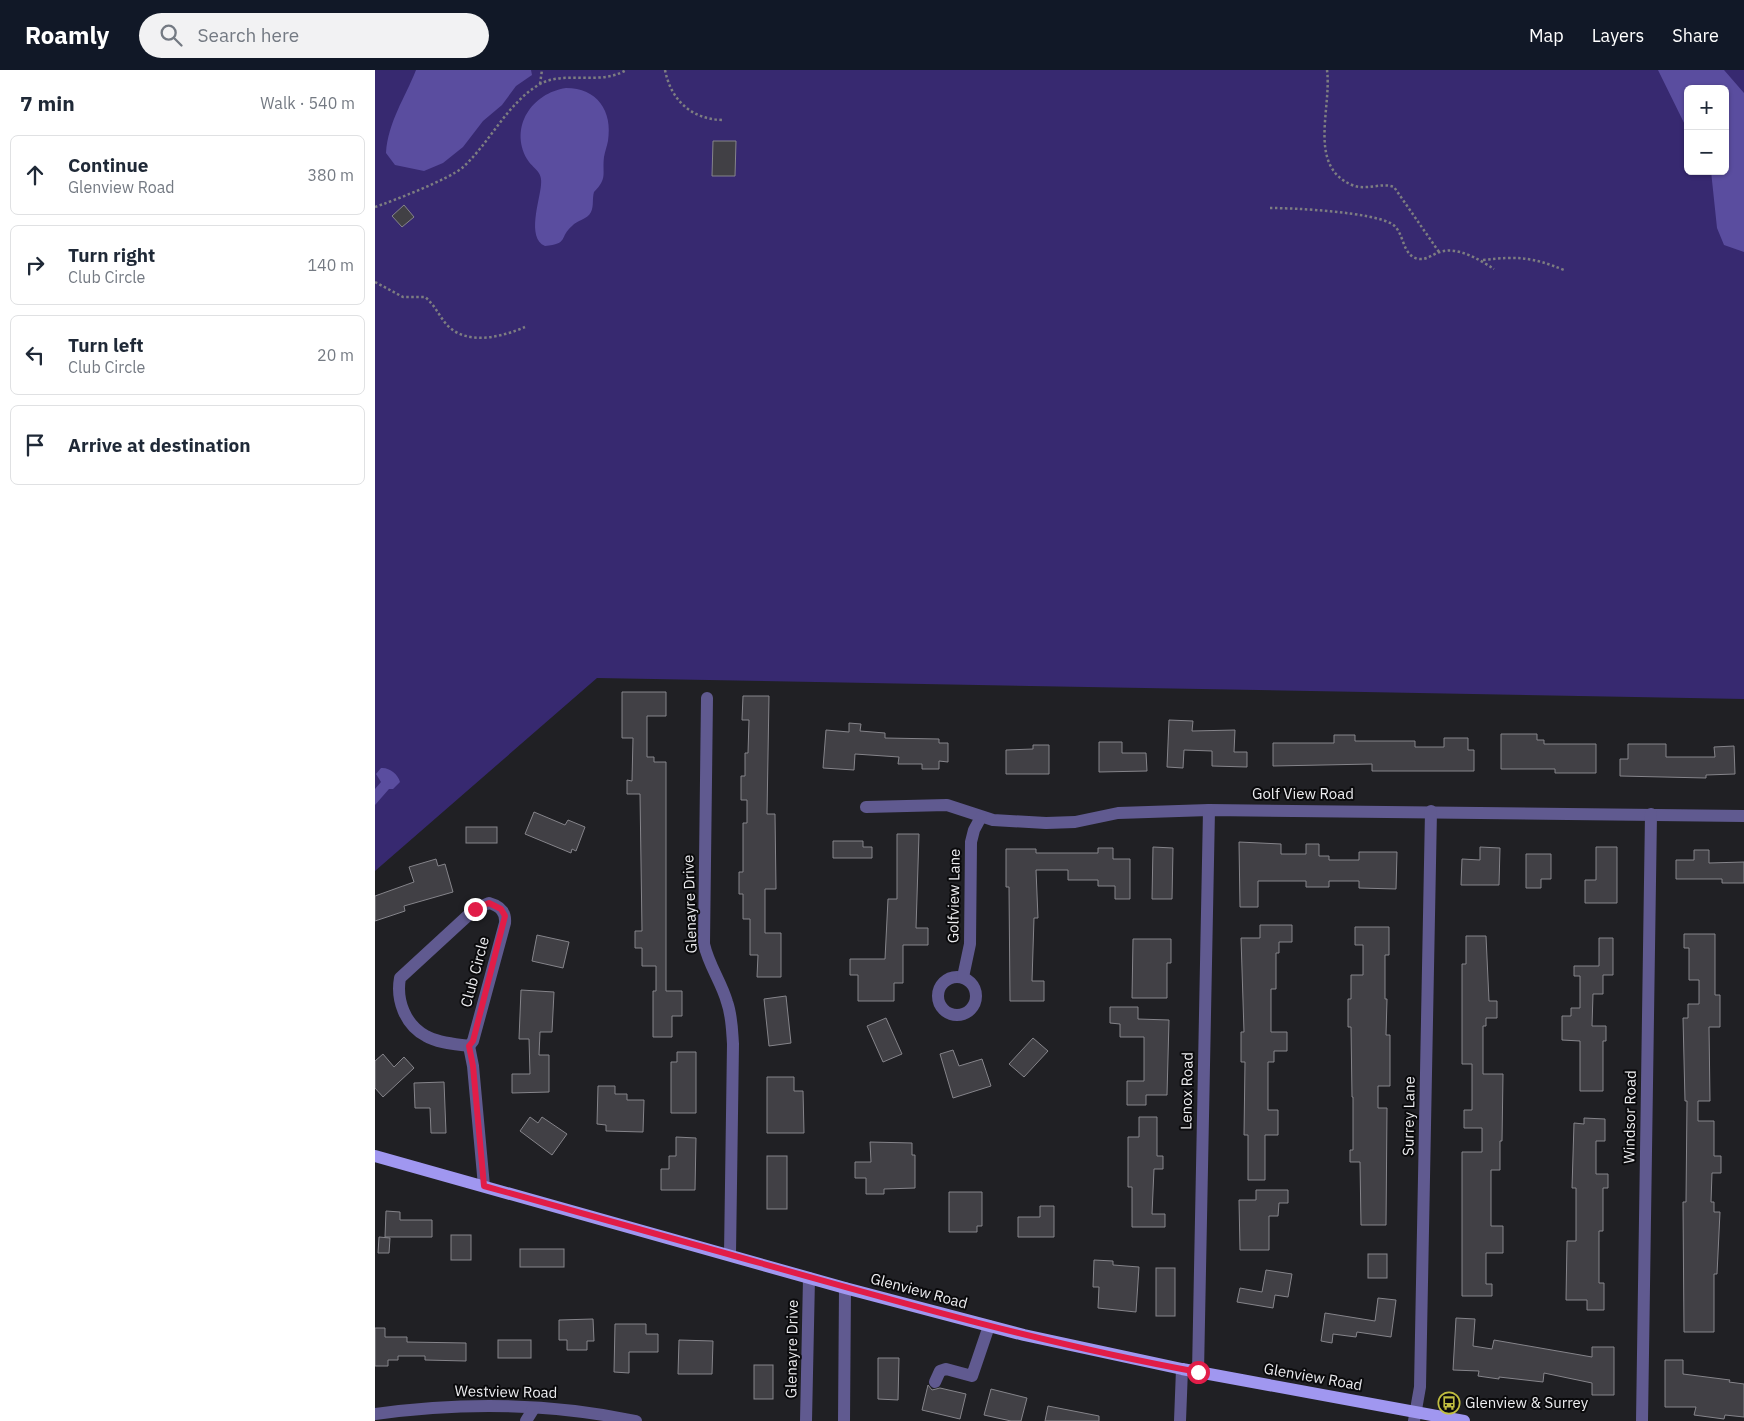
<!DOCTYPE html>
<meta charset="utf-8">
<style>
:root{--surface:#fff;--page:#f2f2f3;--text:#1f2937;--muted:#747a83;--line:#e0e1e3;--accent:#111827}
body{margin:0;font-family:"IBM Plex Sans",sans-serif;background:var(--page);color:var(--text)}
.controls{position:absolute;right:15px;top:15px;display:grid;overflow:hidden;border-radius:8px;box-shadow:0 1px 4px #0004}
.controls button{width:45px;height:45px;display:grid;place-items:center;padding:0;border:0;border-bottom:1px solid var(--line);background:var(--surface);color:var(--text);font:25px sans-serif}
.stop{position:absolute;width:15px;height:15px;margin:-11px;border:4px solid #e11d48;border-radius:50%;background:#fff}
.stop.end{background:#e11d48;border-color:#fff;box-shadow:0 1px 5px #0008}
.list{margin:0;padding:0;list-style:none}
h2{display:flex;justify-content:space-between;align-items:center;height:65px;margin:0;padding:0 20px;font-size:21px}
h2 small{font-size:16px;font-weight:400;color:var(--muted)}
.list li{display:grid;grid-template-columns:32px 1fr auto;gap:15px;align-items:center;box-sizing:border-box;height:80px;margin:0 10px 10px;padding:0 10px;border:1px solid var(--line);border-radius:8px}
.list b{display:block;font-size:19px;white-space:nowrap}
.list p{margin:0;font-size:16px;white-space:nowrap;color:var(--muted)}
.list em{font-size:16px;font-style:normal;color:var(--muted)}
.icon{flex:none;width:28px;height:28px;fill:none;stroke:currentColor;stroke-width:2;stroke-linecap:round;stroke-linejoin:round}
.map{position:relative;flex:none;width:1369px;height:1351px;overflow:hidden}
header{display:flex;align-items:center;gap:30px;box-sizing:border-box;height:70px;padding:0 25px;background:var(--accent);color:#fff}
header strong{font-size:24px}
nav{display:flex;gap:28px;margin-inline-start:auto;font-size:18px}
.search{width:350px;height:45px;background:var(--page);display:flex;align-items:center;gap:12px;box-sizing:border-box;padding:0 18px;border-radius:28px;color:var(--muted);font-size:19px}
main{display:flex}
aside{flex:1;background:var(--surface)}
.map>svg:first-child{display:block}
.green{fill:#372970;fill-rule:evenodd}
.water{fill:#5a4d9f}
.building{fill:#414045;stroke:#85848a}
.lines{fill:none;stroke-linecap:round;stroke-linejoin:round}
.path{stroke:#7d7d81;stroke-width:2.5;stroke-dasharray:2.5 2.5;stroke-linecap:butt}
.minor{stroke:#605a90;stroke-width:12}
.major{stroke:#a097f0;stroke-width:12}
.route{stroke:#e11d48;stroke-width:6}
.labels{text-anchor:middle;stroke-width:4;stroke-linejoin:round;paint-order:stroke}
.street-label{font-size:15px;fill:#ededf0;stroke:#0a0a0c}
.poi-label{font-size:15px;fill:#ededf0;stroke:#0a0a0c;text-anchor:start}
</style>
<header>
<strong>Roamly</strong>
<div class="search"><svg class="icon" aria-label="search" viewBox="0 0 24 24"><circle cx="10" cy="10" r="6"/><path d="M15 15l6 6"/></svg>Search here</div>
<nav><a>Map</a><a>Layers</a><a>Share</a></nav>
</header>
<main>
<aside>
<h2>7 min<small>Walk · 540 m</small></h2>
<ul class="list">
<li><svg class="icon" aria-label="ahead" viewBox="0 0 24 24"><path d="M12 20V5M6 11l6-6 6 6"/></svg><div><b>Continue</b><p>Glenview Road</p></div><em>380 m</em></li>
<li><svg class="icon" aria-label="right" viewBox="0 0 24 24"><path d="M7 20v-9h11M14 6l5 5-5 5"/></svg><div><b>Turn right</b><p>Club Circle</p></div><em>140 m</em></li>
<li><svg class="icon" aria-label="left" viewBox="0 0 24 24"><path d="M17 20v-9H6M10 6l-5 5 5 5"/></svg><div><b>Turn left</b><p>Club Circle</p></div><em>20 m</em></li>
<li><svg class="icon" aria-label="arrive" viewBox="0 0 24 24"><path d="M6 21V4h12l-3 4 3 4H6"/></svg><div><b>Arrive at destination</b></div></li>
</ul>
</aside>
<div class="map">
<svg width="1369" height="1351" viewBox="0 0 1369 1351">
<rect width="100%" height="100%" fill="#202024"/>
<path class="green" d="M 0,0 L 1369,0 L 1369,629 L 222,608 L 0,801 ZM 1313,19 L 1350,19 L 1350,101 L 1313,101 Z"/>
<g class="water">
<path d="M 41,0 L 156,0 L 157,5 L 141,16 L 127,35 L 108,51 L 88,77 L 68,93 L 49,101 L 20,95 L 11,83 C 13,52 30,28 41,0 Z"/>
<path d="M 1283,0 L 1349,0 L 1369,23 L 1369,182 L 1349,175 L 1342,158 L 1336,101 L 1350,101 L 1350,19 L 1313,19 L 1313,61 Z"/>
<path d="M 191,18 C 222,18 238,41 233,71 C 232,76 230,81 229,87 C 227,104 233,108 219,122 C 217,129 219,136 216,142 C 212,150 202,150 197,156 C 184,167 194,174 170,176 C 151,168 165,130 166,115 C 168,101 158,99 152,89 C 134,57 157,23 191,18 Z"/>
<path d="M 6,698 C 14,697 23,704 25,712 L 18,719 L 14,719 L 0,735 L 0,719 L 6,712 L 1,704 Z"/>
</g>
<g class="building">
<path d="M 338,71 L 361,71 L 360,106 L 337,106 Z"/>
<path d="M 29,135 L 39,147 L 27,157 L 17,146 Z"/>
<path d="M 247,622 L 291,622 L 291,646 L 272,646 L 272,687 L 279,687 L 279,692 L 291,692 L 291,921 L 307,921 L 307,946 L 297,946 L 297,967 L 278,967 L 278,921 L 281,921 L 281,896 L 267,896 L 267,878 L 260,878 L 260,861 L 267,861 L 265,724 L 252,724 L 252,710 L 257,711 L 258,668 L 247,668 Z"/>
<path d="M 368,626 L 394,626 L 392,744 L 400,744 L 401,819 L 390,819 L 390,863 L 406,863 L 406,907 L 382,907 L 383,885 L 375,885 L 375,849 L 368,849 L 368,824 L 364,824 L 364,802 L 368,802 L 368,753 L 372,753 L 372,730 L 366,730 L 366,706 L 370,706 L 370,683 L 373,683 L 374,650 L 367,650 Z"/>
<path d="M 794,650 L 818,651 L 817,661 L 860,660 L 859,682 L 872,682 L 872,697 L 837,696 L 837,681 L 809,680 L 808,698 L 792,697 Z"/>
<path d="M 474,653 L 486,654 L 485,661 L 510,663 L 510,668 L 564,669 L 564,673 L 573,673 L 573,692 L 564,691 L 564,699 L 547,699 L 547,694 L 523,694 L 524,687 L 480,684 L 479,700 L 448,698 L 451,660 L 474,662 Z"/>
<path d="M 1126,664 L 1162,664 L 1162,670 L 1169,670 L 1169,674 L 1221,674 L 1221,703 L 1180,703 L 1180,699 L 1126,699 Z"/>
<path d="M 959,665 L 980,665 L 980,671 L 1040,671 L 1040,677 L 1069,677 L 1069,668 L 1093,668 L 1093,680 L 1099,680 L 1099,701 L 997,701 L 997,694 L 898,696 L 898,673 L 959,673 Z"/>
<path d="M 724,672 L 747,672 L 747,683 L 771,683 L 772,701 L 724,702 Z"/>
<path d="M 1253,674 L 1291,674 L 1291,687 L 1340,687 L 1339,677 L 1359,676 L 1360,704 L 1331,705 L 1331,708 L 1245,706 L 1245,689 L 1253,689 Z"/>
<path d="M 658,675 L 674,675 L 674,704 L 631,704 L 631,680 L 658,679 Z"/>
<path d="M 159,742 L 190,755 L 193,750 L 210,757 L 201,781 L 197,779 L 196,783 L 150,764 Z"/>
<rect x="91" y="757" width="31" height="16"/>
<path d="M 522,764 L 544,764 L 541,858 L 553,858 L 553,875 L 528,875 L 528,913 L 519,913 L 519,931 L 483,931 L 483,905 L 475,905 L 475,889 L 510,889 L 513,829 L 522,829 Z"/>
<path d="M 458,771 L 488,771 L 488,777 L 497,777 L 497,788 L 458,788 Z"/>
<path d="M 864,772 L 906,774 L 906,784 L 931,784 L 931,774 L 944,774 L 944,786 L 954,786 L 954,790 L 984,790 L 984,782 L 1022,782 L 1021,819 L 984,818 L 984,811 L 954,811 L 954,817 L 931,817 L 931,811 L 883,811 L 883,837 L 865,837 Z"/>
<path d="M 778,777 L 798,778 L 797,829 L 777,829 Z"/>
<path d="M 1105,777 L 1125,778 L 1124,815 L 1086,815 L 1087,789 L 1105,790 Z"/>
<path d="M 1221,777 L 1242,777 L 1242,833 L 1210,833 L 1210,810 L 1221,810 Z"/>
<path d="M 723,778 L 738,778 L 738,789 L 755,789 L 755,829 L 740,829 L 740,816 L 723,816 L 723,810 L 693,810 L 693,800 L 661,800 L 663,848 L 659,848 L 657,911 L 669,911 L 669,931 L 635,931 L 634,817 L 631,817 L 631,779 L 661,779 L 661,783 L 723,783 Z"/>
<path d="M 1319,780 L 1334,780 L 1334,793 L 1369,792 L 1369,813 L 1347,813 L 1347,809 L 1301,809 L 1301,790 L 1319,790 Z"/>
<path d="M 1151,784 L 1176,784 L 1176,809 L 1166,809 L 1166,818 L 1151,818 Z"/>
<path d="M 61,789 L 63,796 L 70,794 L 78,822 L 29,836 L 30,841 L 0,851 L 0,826 L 39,812 L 34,797 Z"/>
<path d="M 885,855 L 917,855 L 917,872 L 904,872 L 904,883 L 901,883 L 901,919 L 896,919 L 896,962 L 912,962 L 912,981 L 899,981 L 899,992 L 893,992 L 893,1040 L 903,1040 L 903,1065 L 890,1065 L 890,1110 L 873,1110 L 873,1065 L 869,1065 L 870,992 L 866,992 L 866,962 L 869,962 L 866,868 L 885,868 Z"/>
<path d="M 980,857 L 1014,857 L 1014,885 L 1010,885 L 1010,929 L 1012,929 L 1011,965 L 1015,965 L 1015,1016 L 1003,1016 L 1003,1038 L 1012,1038 L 1011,1155 L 986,1155 L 985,1092 L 975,1092 L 975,1080 L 978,1080 L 978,1027 L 977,1027 L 976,957 L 973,957 L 973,929 L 976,929 L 976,905 L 988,905 L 988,875 L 980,875 Z"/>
<path d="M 1309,864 L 1340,864 L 1340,925 L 1345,925 L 1345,957 L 1334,957 L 1335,1031 L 1323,1031 L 1323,1051 L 1339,1051 L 1339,1086 L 1346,1086 L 1346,1103 L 1337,1103 L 1336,1132 L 1339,1132 L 1339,1142 L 1345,1142 L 1342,1204 L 1339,1204 L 1339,1262 L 1309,1262 L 1308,1132 L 1311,1132 L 1312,1031 L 1310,1031 L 1308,948 L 1313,948 L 1313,934 L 1324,934 L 1324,910 L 1314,910 L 1314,878 L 1309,878 Z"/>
<path d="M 162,865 L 194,872 L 188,898 L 157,891 Z"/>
<path d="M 1091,866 L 1111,866 L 1114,931 L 1122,931 L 1122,948 L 1111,948 L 1111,956 L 1108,956 L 1108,1004 L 1128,1004 L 1127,1071 L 1125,1071 L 1125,1100 L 1116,1100 L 1116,1156 L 1128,1156 L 1128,1183 L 1111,1183 L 1111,1214 L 1117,1214 L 1117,1226 L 1087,1226 L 1087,1082 L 1107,1082 L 1107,1058 L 1089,1058 L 1089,1040 L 1097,1040 L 1097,994 L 1087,994 L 1087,894 L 1091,894 Z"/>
<path d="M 1224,868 L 1238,868 L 1238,905 L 1228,905 L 1228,924 L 1218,924 L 1217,956 L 1231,956 L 1231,971 L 1228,971 L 1228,1021 L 1205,1021 L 1205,971 L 1187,970 L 1187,946 L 1196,946 L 1196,938 L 1205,938 L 1205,906 L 1199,906 L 1199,896 L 1224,896 Z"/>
<path d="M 758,869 L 796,869 L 796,893 L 792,893 L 792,928 L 757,928 Z"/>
<path d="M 146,920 L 179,922 L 177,962 L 165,962 L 164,985 L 174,985 L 174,1022 L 137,1023 L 137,1004 L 155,1004 L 154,969 L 144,969 Z"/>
<path d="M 411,926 L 416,973 L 394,976 L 389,929 Z"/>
<path d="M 735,937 L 763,937 L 763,949 L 794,950 L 792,1025 L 771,1025 L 771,1035 L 752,1035 L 752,1011 L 769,1011 L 769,967 L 745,967 L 745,954 L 735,953 Z"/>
<path d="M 511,948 L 527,984 L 508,992 L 492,956 Z"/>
<path d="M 658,968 L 673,981 L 649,1007 L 634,994 Z"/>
<path d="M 578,980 L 584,996 L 607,989 L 616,1016 L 578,1028 L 565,984 Z"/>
<path d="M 302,982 L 321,982 L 321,1043 L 296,1043 L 296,992 L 302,992 Z"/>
<path d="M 8,984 L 19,997 L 29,987 L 39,998 L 8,1027 L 0,1018 L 0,991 Z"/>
<path d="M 392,1007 L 419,1007 L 419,1021 L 428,1021 L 429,1063 L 392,1063 Z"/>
<path d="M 69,1012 L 71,1063 L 56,1063 L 55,1038 L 40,1038 L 39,1013 Z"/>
<path d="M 223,1016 L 240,1016 L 240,1024 L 252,1024 L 252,1030 L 269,1030 L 268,1062 L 231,1061 L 231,1055 L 222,1054 Z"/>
<path d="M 155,1047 L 163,1053 L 167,1047 L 192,1064 L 177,1085 L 145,1061 Z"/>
<path d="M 764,1047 L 782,1047 L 782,1086 L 788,1086 L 788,1099 L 779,1099 L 777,1144 L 790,1144 L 790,1157 L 757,1157 L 757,1117 L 753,1117 L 753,1067 L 764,1067 Z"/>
<path d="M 1209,1048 L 1230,1049 L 1230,1071 L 1221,1071 L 1221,1104 L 1233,1104 L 1233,1118 L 1228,1118 L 1228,1161 L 1224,1161 L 1224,1213 L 1229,1213 L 1229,1240 L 1212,1240 L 1212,1230 L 1191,1230 L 1192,1171 L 1201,1171 L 1201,1118 L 1197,1118 L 1199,1053 L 1209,1054 Z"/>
<path d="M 301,1067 L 321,1068 L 320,1120 L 286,1120 L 286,1099 L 294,1099 L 294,1086 L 301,1086 Z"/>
<path d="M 495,1072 L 537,1073 L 537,1085 L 540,1085 L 540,1118 L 509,1119 L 509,1124 L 491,1124 L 491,1108 L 480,1108 L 480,1092 L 496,1092 Z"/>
<rect x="392" y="1086" width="20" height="53"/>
<path d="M 881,1120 L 913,1120 L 913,1133 L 904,1133 L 903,1146 L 894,1146 L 894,1180 L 865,1180 L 864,1130 L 881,1130 Z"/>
<path d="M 574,1122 L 607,1122 L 607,1156 L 602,1156 L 602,1162 L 574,1162 Z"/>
<path d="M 665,1136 L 679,1136 L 679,1167 L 643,1167 L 643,1147 L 665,1147 Z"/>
<path d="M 11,1141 L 25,1142 L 25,1150 L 57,1150 L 57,1167 L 10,1167 Z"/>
<rect x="76" y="1165" width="20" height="25"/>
<path d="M 4,1167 L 15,1168 L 14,1183 L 3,1183 Z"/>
<rect x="145" y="1179" width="44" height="18"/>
<rect x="993" y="1184" width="19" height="24"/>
<path d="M 719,1190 L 738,1191 L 738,1195 L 764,1197 L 761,1242 L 723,1238 L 724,1217 L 718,1217 Z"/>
<rect x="781" y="1198" width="19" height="48"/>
<path d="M 891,1200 L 917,1204 L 913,1227 L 900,1225 L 898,1238 L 862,1232 L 865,1218 L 887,1222 Z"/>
<path d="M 1003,1228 L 1021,1230 L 1016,1267 L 982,1262 L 981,1267 L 958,1264 L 957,1273 L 946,1271 L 950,1243 L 1000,1251 Z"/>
<path d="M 1081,1248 L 1100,1249 L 1098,1276 L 1117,1279 L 1119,1270 L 1217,1287 L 1217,1277 L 1239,1277 L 1239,1325 L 1217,1325 L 1217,1313 L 1169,1303 L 1168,1312 L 1124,1307 L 1124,1309 L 1103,1306 L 1104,1301 L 1078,1300 Z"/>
<path d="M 218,1249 L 219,1271 L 212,1271 L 212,1280 L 192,1280 L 192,1270 L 184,1270 L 184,1250 Z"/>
<path d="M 240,1254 L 271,1254 L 271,1264 L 283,1264 L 283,1282 L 254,1282 L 254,1303 L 239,1302 Z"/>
<path d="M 0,1258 L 10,1258 L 10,1267 L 32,1267 L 32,1272 L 91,1273 L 91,1291 L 50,1290 L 50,1286 L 23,1286 L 23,1290 L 13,1290 L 13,1296 L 0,1296 Z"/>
<rect x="123" y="1270" width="33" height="18"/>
<path d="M 304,1270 L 338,1271 L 337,1304 L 303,1304 Z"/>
<path d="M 503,1288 L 524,1288 L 523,1330 L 503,1329 Z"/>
<path d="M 1290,1290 L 1308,1290 L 1308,1304 L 1355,1310 L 1354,1312 L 1369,1314 L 1369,1347 L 1350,1345 L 1349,1349 L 1319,1345 L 1321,1337 L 1290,1337 Z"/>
<rect x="379" y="1295" width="19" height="34"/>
<path d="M 553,1315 L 557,1320 L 565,1318 L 591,1324 L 585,1349 L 547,1340 Z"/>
<path d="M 616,1319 L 652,1328 L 646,1351 L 636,1351 L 609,1345 Z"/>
<path d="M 673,1336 L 724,1346 L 724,1351 L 670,1351 Z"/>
</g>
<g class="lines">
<g class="path">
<path d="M 290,0 C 296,30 316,49 347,50"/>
<path d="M 952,0 C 957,38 932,96 977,115 C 992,121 1006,112 1019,117 L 1064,182"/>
<path d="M 165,14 L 167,0"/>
<path d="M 0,137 C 18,131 74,109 87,98 C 115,73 132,33 165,14 C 191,0 225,16 251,0"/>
<path d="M 895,138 C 920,138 997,142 1017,154 C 1030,162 1026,186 1044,189 C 1052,190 1058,184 1065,182 C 1083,176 1105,190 1119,199"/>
<path d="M 1108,190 C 1143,186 1157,187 1189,200"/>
<path d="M 0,212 L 28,227 L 50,227 C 60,235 64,246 72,255 C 92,276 127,267 150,257"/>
</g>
<g class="minor">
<path d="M 332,628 L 329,874 C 334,896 346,911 352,932 C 357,946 357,960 358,974 L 355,1184"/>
<path d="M 491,737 L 572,735 L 618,750 L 671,753 L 700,752 L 743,743 L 834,740 L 1369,746"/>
<path d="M 114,833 C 125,836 131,842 130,853 L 98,971 L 94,976 C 80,974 63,973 51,966 C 30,955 21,930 25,908 L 100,839 Z"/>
<circle cx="582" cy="926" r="19"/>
<path d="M 588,907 L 595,874 L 596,772 L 599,760 L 606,747"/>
<path d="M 94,976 L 98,996 L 109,1116"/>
<path d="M 823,1302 L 834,740"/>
<path d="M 560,1312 L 565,1301 L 571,1299 L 597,1306 L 614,1256"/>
<path d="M 0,1344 C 86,1332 176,1333 261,1351"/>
<path d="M 151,1351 L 159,1338"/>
<path d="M 431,1351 L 434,1208"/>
<path d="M 469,1351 L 470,1218"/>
<path d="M 805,1351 L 807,1299"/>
<path d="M 1039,1351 L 1045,1317 L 1056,741"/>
<path d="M 1267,1351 L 1276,744"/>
</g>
<path class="major" d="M 0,1086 L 470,1218 L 649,1265 L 807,1299 L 1089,1351"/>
</g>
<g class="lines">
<path class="route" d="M 100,839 L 114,833 L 126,839 L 130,846 L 98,971 L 94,976 L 98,996 L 109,1116 C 190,1139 272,1161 353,1184 C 509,1228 664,1273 823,1302"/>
</g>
<defs>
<g id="bus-ring" transform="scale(1.125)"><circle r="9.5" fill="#0a0a0c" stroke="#c1be40" stroke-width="1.5"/><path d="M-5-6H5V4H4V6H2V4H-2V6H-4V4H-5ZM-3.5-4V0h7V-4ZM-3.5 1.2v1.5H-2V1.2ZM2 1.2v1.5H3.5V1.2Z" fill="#c1be40"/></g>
</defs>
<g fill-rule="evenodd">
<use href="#bus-ring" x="1074" y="1333"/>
</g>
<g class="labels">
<g class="street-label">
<text x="928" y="729">Golf View Road</text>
<text transform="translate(579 826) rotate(-89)" y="5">Golfview Lane</text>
<text transform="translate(315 834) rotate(-92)" y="5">Glenayre Drive</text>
<text transform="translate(100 902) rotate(-75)" y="5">Club Circle</text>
<text transform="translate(812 1021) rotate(-89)" y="5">Lenox Road</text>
<text transform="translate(1034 1046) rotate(-89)" y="5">Surrey Lane</text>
<text transform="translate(1255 1047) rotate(-89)" y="5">Windsor Road</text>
<text transform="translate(544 1221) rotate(15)" y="5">Glenview Road</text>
<text transform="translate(417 1279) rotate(-89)" y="5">Glenayre Drive</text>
<text transform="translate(938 1307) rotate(10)" y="5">Glenview Road</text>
<text transform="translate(131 1322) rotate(1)" y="5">Westview Road</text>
</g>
<g class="poi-label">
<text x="1090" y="1338">Glenview &amp; Surrey</text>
</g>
</g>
</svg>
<div class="controls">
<button>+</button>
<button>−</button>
</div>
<div class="stop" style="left:823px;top:1302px"></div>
<div class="stop end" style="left:100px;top:839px"></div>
</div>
</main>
